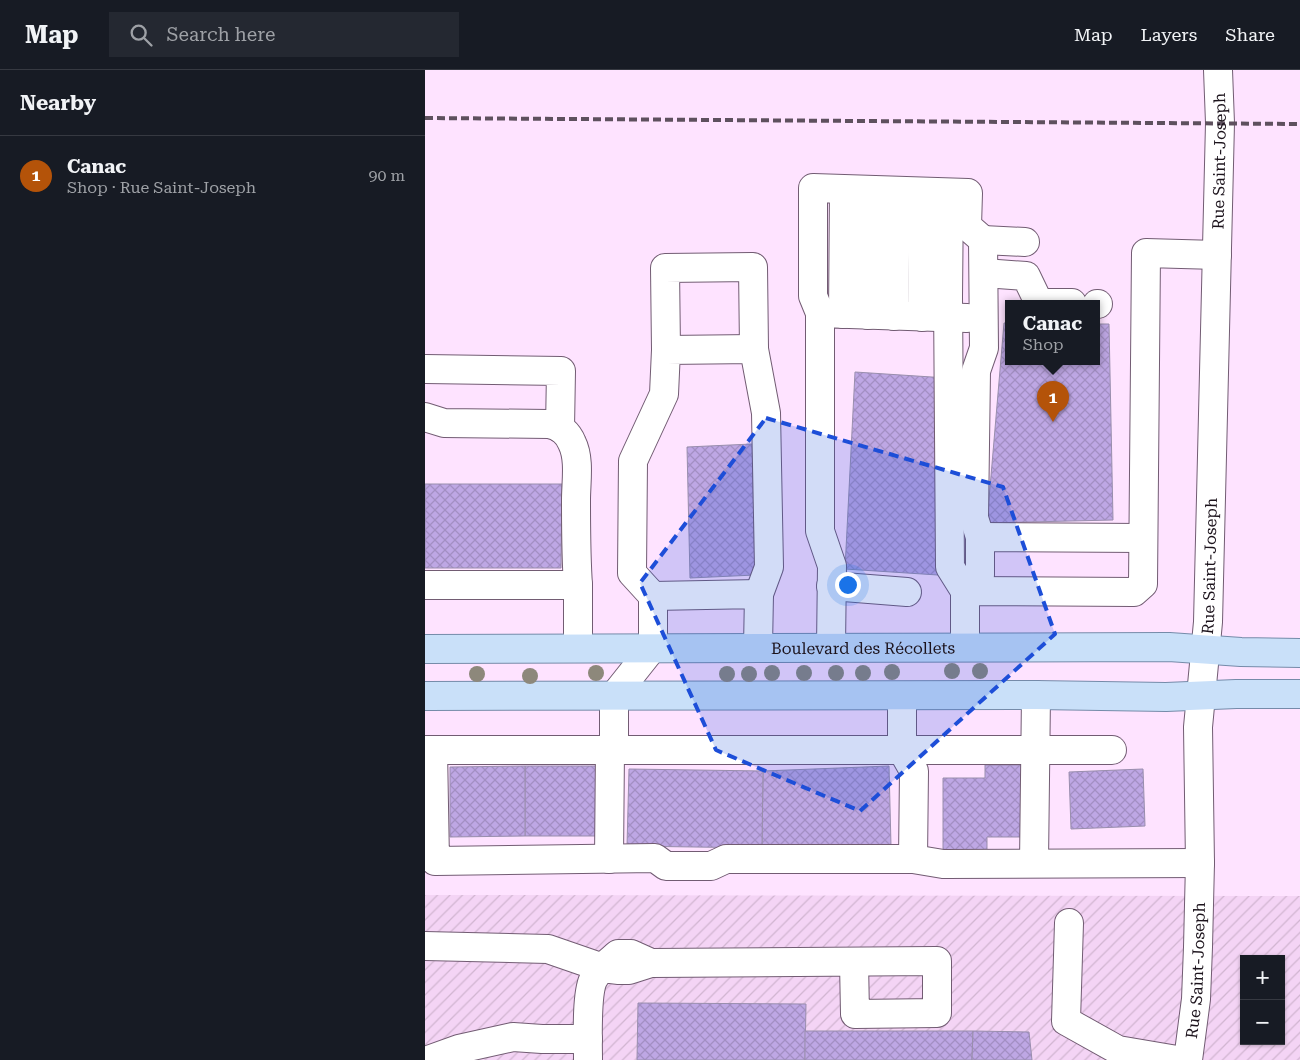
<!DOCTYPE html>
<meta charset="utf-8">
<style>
:root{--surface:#171b24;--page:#242831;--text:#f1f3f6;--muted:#9ea1a6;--line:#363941;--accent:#b45309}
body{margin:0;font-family:"Roboto Serif",serif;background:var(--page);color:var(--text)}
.controls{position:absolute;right:15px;bottom:15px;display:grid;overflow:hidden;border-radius:0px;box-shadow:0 1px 4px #0004}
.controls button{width:45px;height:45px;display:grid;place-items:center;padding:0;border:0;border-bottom:1px solid var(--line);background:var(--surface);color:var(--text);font:25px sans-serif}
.you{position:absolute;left:422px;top:514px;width:18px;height:18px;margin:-12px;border:4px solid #fff;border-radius:50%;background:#1a73e8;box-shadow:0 0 0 8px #1a73e833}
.badge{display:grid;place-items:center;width:32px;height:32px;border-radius:50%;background:var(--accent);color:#fff;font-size:16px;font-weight:700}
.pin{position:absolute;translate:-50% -41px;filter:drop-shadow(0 1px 2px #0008)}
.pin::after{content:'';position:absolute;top:26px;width:18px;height:15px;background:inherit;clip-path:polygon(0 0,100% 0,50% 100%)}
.popup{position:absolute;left:580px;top:230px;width:95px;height:65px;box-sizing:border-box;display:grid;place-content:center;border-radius:0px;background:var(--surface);filter:drop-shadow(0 1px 4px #0005);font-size:16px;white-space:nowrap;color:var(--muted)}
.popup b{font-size:19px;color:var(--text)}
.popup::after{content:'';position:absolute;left:50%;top:100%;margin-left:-10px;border:10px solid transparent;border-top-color:var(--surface)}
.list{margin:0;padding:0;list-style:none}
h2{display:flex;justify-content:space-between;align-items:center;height:65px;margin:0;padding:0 20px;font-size:21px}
h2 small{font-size:16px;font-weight:400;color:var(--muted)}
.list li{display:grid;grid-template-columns:32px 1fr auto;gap:15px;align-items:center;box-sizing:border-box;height:80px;padding:0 20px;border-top:1px solid var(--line)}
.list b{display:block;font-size:19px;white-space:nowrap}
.list p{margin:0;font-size:16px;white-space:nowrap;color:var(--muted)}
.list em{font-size:16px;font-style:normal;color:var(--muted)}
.icon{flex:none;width:28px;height:28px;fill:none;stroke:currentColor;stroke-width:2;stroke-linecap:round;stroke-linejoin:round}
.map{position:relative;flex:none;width:875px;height:990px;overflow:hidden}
header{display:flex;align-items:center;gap:30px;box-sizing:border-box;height:70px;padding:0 25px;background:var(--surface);border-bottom:1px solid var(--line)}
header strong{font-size:24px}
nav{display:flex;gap:28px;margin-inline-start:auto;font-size:18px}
.search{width:350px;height:45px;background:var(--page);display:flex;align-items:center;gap:12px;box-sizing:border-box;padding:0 18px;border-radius:0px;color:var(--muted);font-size:19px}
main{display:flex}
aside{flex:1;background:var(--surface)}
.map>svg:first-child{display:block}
.industrial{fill:url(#industrial-furrows);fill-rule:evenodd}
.building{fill:url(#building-cross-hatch);stroke:#998ead}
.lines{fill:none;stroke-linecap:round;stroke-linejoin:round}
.minor-casing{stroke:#725c73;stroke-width:30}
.major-casing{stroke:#758ba9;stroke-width:30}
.minor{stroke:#fff;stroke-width:28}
.major{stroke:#c9e0f9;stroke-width:28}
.rail{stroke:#5e505e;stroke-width:4;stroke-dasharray:8 4;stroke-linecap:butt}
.tree{fill:#8d887b}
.marked{fill:#1d4ed8;fill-opacity:0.2;stroke:#1d4ed8;stroke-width:4;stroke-dasharray:10 6;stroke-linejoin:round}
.labels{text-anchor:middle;stroke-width:4;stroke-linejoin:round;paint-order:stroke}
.street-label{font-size:16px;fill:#1c131c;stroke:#fef9fe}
</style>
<header>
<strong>Map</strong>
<div class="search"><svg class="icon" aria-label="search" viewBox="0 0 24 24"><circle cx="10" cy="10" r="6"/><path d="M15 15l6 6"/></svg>Search here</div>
<nav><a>Map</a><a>Layers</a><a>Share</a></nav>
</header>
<main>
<aside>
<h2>Nearby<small></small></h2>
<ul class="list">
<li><span class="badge">1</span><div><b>Canac</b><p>Shop · Rue Saint-Joseph</p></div><em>90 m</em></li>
</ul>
</aside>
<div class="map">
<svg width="875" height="990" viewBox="0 0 875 990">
<defs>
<pattern id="industrial-furrows" width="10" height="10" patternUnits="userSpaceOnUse" patternTransform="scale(1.25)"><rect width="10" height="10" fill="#f4d4f5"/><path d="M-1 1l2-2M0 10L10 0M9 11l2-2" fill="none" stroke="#d1b5d1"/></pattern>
<pattern id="building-cross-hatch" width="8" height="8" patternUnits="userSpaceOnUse" patternTransform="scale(1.25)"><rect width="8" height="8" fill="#bea7e4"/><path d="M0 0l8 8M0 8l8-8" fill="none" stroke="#a38fc3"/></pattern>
</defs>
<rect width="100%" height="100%" fill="#fee3ff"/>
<path class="industrial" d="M 0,825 L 875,826 L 875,990 L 0,990 ZM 819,889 L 856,889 L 856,971 L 819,971 Z"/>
<g class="building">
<path d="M 579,253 L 584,253 L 584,291 L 672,291 L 672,254 L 684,254 L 688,450 L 562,453 Z"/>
<path d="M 430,302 L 522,308 L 513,505 L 420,499 Z"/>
<path d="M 327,374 L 330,505 L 265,508 L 262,377 Z"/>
<path d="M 0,414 L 137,414 L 136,498 L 0,498 Z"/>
<path d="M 560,695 L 601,695 L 602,767 L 562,767 L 562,787 L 518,788 L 518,708 L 560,708 Z"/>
<path d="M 100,696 L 174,696 L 175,766 L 100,766 Z"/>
<path d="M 100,696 L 100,766 L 25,767 L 25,697 Z"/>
<path d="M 464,696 L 466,776 L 337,778 L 338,701 Z"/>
<path d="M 204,699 L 338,701 L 337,778 L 202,776 Z"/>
<path d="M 718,699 L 720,756 L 646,759 L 644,702 Z"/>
<path d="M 213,933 L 381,934 L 380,990 L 212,990 Z"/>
<path d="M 380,961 L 548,961 L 547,990 L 380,990 Z"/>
<path d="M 548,961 L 604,962 L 607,990 L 547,990 Z"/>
</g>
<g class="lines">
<g class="minor-casing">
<g id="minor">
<path d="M 524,123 L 523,227 L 525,497 L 540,521 L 555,505 L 555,467 L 718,468"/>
<path d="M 558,170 L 600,172"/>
<path d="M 559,203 L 601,206 L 614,233 L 647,233"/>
<path d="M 672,234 L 673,234"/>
<path d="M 395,243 L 388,226 L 388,118 L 543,123 L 542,156 L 558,170 L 559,278 L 551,301 L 549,448 L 555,467"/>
<path d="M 418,244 L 419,120"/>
<path d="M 443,245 L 445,120"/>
<path d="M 469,246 L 471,121"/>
<path d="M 497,247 L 498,122"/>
<path d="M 241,280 L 240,198 L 328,197 L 329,279"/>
<path d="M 0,299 L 136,301 L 135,358"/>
<path d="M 0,347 L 19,353 L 124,354 C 135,356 143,363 147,373 C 155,389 151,412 151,430 C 151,458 151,487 153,515"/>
<path d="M 0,515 L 153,515 L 153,578"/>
<path d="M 406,516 L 482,522"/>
<path d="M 228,526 L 207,503 L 208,391 L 239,324 L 241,280 L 329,279 L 341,343 L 344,497 L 334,524"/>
<path d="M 406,577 L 407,496 L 395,461 L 395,243 L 542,248"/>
<path d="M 540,577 L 540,521 L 709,522 L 718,514 L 721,183 L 792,185"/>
<path d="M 0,680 L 687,680"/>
<path d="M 8,680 L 10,791 L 230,788 L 241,796 L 286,796 L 301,789 L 488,789 L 489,701 L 477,680 L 477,626"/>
<path d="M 184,789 L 185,680 L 189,669 L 189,626 L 228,577 L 228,526 L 334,524 L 333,577"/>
<path d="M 488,789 L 518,794 L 775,793"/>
<path d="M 609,793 L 611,625"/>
<path d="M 644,853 L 641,951 L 693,980 L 752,990"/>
<path d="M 0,876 L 123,879 L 178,898 L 194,900 L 204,900 L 226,893 L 206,884 L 193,884 C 184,892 173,900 168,910 C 161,926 163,971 163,990"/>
<path d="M 226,893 L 512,891 L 512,943 L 430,944 L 429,892"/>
<path d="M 3,990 L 34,979 L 88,967 L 117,969 L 163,969"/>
<path id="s1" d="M 763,990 L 771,929 L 773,877 L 775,793 L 773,657 L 783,552 L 795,53 L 793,0"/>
</g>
</g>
<g class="major-casing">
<g id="major">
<path id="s2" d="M 0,579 L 744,577 L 816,582 L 875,583"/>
<path d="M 0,626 L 611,625 L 741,627 L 811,624 L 875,624"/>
</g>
</g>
<use href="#minor" class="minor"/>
<use href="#major" class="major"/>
<path class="rail" d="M 0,48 L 875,54"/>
</g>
<g class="tree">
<circle cx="527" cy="601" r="8"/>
<circle cx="555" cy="601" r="8"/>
<circle cx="467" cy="602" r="8"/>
<circle cx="171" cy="603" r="8"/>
<circle cx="347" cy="603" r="8"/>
<circle cx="379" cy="603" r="8"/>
<circle cx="411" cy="603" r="8"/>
<circle cx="438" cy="603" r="8"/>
<circle cx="52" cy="604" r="8"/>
<circle cx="302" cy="604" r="8"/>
<circle cx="324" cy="604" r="8"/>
<circle cx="105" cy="606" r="8"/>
</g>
<path class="marked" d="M 341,348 L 578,417 L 630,564 L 435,741 L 291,680 L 215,513 Z"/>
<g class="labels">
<g class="street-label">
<text dy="6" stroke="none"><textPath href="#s1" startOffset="900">Rue Saint-Joseph</textPath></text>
<text dy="6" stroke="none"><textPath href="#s1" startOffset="495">Rue Saint-Joseph</textPath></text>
<text dy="6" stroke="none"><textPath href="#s2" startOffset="438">Boulevard des Récollets</textPath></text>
<text dy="6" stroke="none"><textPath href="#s1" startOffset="90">Rue Saint-Joseph</textPath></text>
</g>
</g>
</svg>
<div class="controls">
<button>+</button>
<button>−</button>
</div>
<div class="you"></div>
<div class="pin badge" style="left:628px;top:352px">1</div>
<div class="popup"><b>Canac</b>Shop</div>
</div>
</main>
